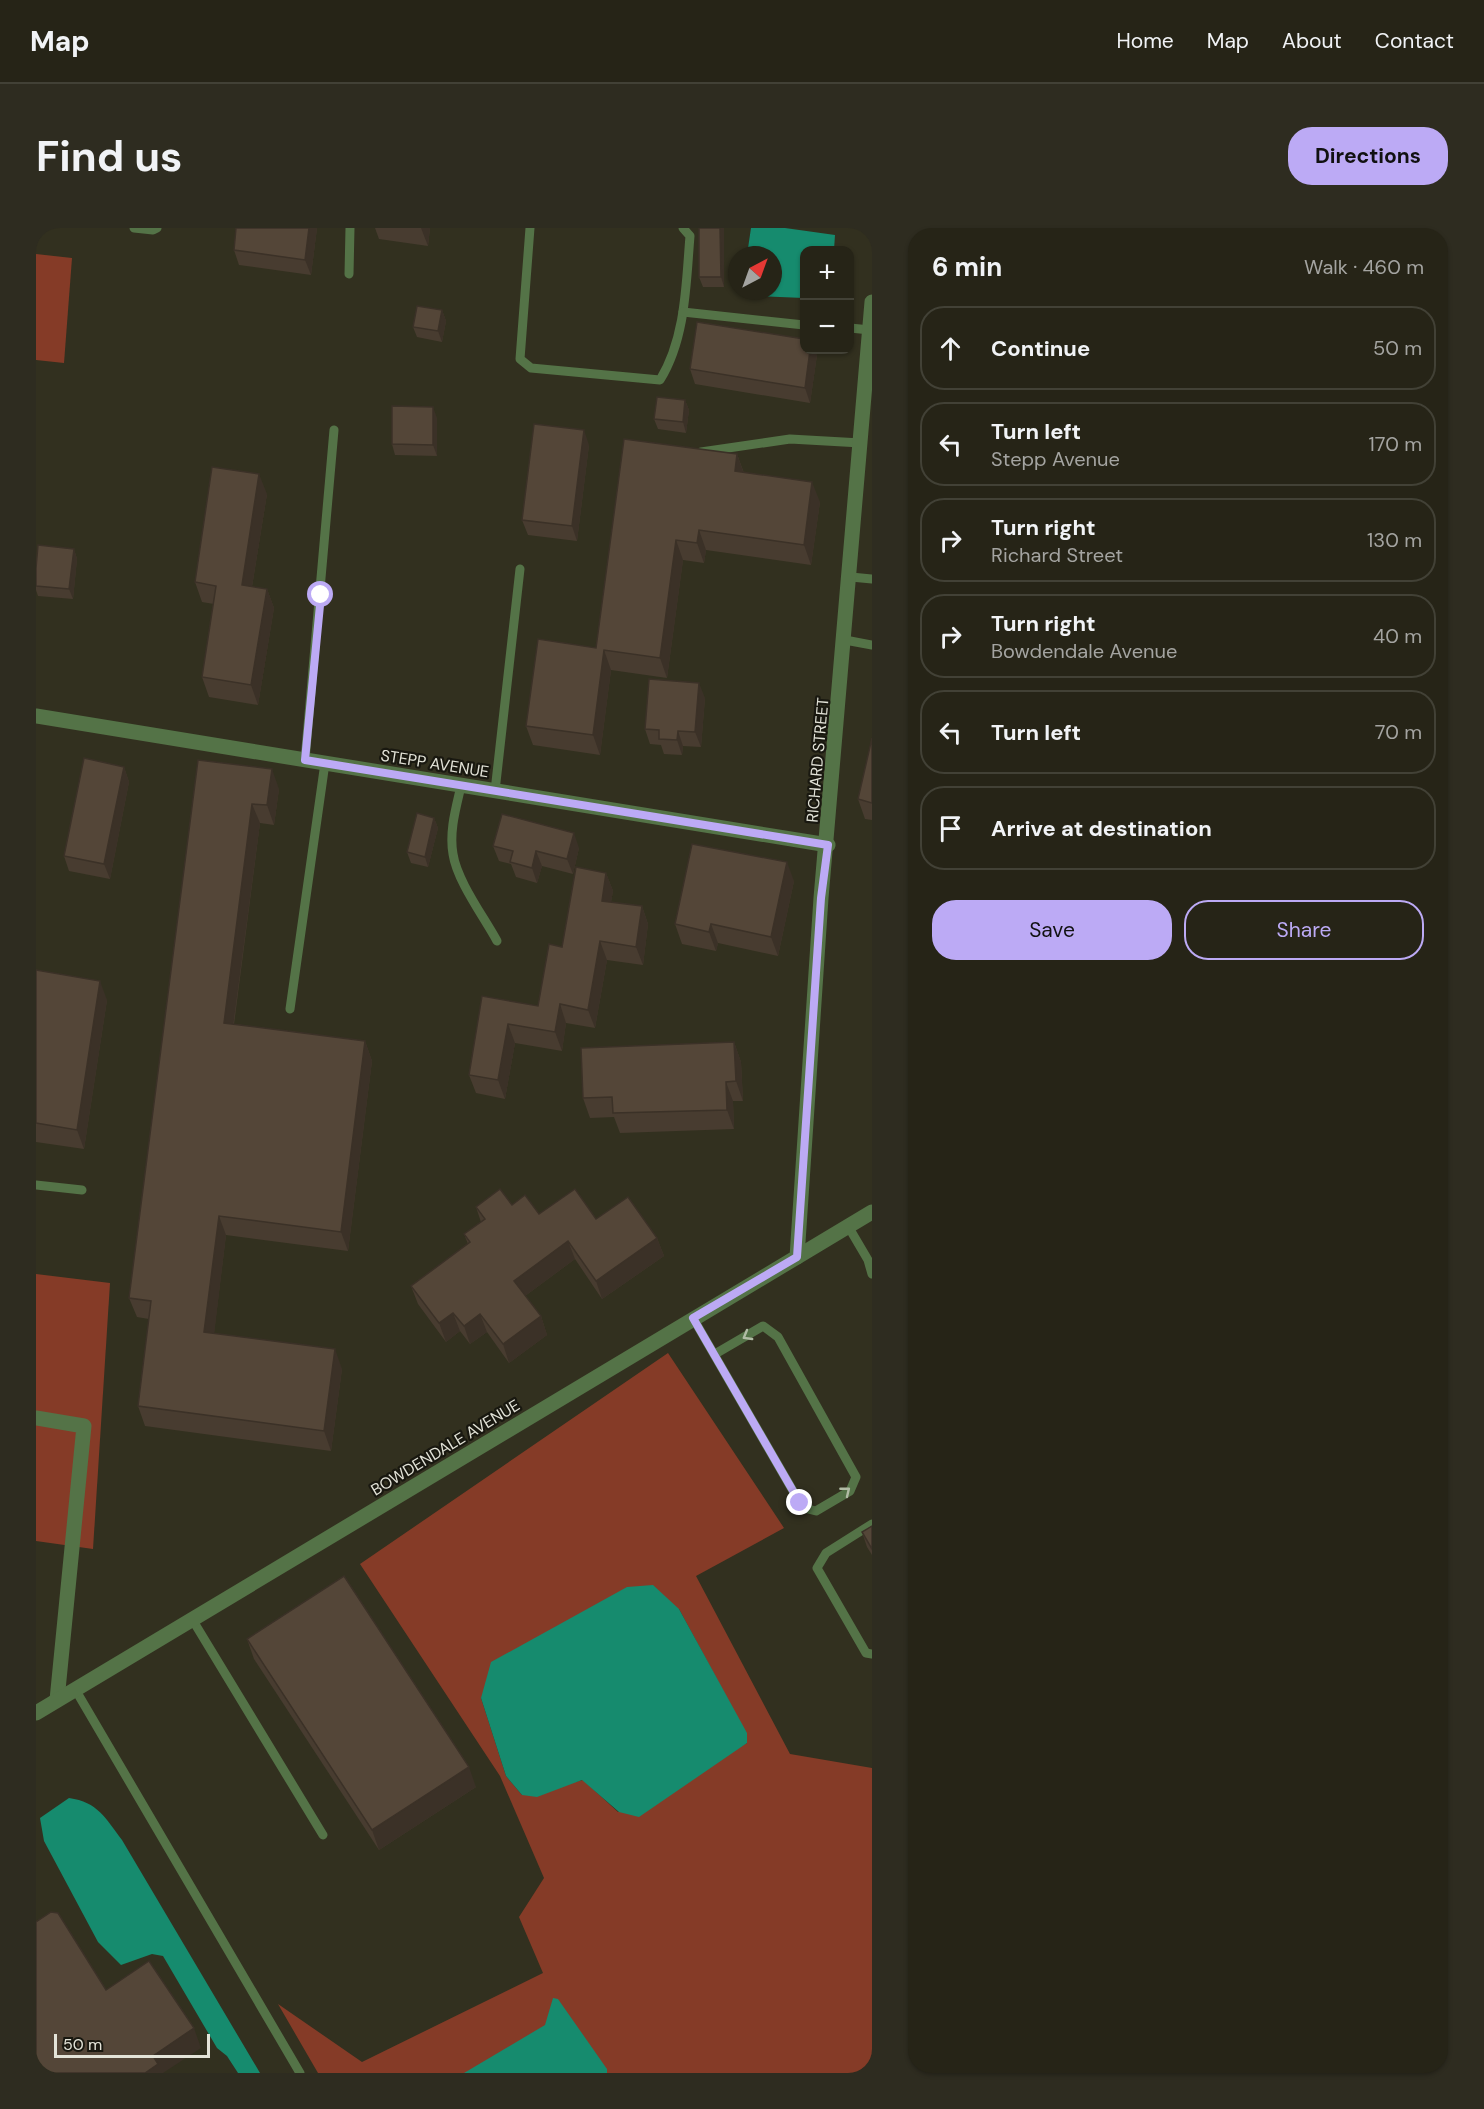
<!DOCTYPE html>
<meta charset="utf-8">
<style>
:root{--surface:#262417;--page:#2e2c20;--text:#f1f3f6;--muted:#a4a4a1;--line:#424136;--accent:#bcaaf5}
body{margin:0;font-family:"DM Sans",sans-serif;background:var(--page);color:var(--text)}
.controls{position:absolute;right:18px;top:18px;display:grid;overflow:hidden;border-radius:12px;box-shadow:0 2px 4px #0004}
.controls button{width:54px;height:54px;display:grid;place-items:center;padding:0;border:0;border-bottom:2px solid var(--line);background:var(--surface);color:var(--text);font:30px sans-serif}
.compass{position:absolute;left:692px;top:18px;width:54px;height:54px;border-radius:50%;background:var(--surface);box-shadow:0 2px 4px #0004;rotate:41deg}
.scale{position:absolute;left:18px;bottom:15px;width:156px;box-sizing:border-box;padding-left:6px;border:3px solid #e3e3d8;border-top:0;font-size:16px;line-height:21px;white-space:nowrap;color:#e3e3d8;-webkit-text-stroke:4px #191810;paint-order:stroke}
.stop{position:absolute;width:18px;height:18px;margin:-14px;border:4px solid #bcaaf5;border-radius:50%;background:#fff}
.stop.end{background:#bcaaf5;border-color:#fff;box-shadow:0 2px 6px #0008}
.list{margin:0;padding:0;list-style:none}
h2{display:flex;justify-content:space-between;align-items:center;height:78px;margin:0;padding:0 24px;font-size:26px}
h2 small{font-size:20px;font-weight:400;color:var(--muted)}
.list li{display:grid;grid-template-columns:39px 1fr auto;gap:18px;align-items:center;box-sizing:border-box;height:84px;margin:0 12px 12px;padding:0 12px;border:2px solid var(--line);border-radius:24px}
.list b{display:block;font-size:22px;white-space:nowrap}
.list p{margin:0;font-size:20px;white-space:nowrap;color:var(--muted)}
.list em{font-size:20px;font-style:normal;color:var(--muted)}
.actions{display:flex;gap:12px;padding:18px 24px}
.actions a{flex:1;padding:14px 0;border:2px solid var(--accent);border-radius:24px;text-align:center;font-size:21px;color:var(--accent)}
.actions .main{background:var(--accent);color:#111}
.icon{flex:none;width:33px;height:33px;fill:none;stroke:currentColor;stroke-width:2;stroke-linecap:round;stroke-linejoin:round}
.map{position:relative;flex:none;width:836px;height:1845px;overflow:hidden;border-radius:24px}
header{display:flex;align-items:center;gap:36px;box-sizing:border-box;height:84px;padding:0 30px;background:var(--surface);border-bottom:2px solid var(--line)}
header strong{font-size:28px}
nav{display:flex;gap:33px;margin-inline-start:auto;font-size:21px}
.intro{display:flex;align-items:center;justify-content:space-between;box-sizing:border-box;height:144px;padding:0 36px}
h1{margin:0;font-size:42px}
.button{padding:15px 27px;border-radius:24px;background:var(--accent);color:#111;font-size:21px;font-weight:700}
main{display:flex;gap:36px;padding:0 36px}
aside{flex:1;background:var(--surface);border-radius:24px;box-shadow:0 2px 4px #0004}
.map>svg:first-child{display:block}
.forest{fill:#853b27;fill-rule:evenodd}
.water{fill:#168b6e}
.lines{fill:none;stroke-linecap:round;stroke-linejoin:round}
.service{stroke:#547347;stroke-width:9}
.minor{stroke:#547347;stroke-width:15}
.tertiary{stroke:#547347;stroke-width:15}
.wall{fill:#483c30}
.shaded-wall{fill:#3b3127}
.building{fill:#544638;stroke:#3b3127;stroke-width:1.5}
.oneway{stroke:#b1bca5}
.route{stroke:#bcaaf5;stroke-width:8}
.labels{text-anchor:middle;stroke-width:4.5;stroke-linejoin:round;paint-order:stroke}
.street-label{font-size:16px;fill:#e3e3d8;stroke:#191810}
</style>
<header>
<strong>Map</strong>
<nav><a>Home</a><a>Map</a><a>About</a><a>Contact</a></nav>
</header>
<div class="intro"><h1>Find us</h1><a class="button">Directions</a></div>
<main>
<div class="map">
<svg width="836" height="1845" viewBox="0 0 836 1845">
<rect width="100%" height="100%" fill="#32301f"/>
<g class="forest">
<path d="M 0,26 L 36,30 L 28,135 L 0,132 Z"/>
<path d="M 0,1046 L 74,1055 L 57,1321 L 0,1313 Z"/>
<path d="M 632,1125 L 748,1300 L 660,1348 L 754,1526 L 836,1540 L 836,1845 L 282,1845 L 242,1776 L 326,1834 L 507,1745 L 483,1689 L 508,1650 L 464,1548 L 324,1336 ZM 643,1381 L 710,1505 L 711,1515 L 582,1584 L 547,1552 L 486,1567 L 470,1548 L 445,1470 Z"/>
</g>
<g class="water">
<path d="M 715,0 L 749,0 L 799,7 L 798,22 L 768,22 L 768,70 L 721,68 L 716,63 L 737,63 L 737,27 L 711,27 Z"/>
<path d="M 617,1357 L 643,1381 L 711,1505 L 711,1515 L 603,1589 L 583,1584 L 546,1552 L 501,1569 L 486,1567 L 470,1548 L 445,1470 L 455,1434 L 591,1359 Z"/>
<path d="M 33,1570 C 62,1574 69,1590 86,1612 L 224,1845 L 202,1845 L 191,1828 L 181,1820 L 127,1728 L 116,1726 L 85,1737 L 62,1714 L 8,1613 L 4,1590 Z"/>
<path d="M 517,1770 L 522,1771 L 571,1841 L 571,1845 L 428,1845 L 509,1797 Z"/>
</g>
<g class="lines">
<g class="service">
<path d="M 98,0 L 117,2 L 121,0"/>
<path d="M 494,0 L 484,131 L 495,140 L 624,152 C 650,110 650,55 654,8 L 647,0"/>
<path d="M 313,46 L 314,0"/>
<path d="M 647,84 L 768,97"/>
<path d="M 814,100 L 834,102"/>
<path d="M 665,224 L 754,211 L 825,215"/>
<path d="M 815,349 L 836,351"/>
<path d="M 809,412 L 836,417"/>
<path d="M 269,532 L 298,202"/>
<path d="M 425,558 C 420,580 413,603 417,626 C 421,653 448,689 461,713"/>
<path d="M 459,563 L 484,341"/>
<path d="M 254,781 L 289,535"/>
<path d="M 0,957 L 46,962"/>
<path d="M 812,998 L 832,1032 L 836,1046"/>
<path d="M 657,1090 L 764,1275 L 772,1281 L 780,1283 L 814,1263 L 820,1249 L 742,1109 L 727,1098 L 679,1126"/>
<path d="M 836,1296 L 790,1325 L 781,1340 L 830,1425 L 836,1426"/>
<path d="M 156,1391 L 287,1607"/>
<path d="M 39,1461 L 264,1845"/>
</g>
<g class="minor">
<path d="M 0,488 L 792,617"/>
<path d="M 761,1029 L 836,984"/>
<path d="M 0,1190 L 48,1198 L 21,1472"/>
</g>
<path class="tertiary" d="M 0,1485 L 761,1029 L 785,670 L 836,74"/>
</g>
<g class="wall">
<path d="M 281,0 L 275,47 L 203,37 L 198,22 Z"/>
<path d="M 339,0 L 394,0 L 392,18 L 343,11 Z"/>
<path d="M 663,0 L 688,0 L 688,59 L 667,59 L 663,49 Z"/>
<path d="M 406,82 L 410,93 L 406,114 L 381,109 L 377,99 Z"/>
<path d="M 781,127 L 774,175 L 659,156 L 654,141 Z"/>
<path d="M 649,172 L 653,182 L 650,205 L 622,201 L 618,191 Z"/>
<path d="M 401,190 L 401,228 L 359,227 L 356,216 Z"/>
<path d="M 553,217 L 541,313 L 492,307 L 486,292 Z"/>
<path d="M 701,226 L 708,245 L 784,274 L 775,337 L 670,322 L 668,335 L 647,332 L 631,450 L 575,442 L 564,527 L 497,517 L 490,498 L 560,420 Z"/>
<path d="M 231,266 L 216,359 L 231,361 L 238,380 L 222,477 L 173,469 L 166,449 L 178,376 L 166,374 L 159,354 Z"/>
<path d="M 38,321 L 41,331 L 37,371 L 2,368 L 0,362 L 0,340 Z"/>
<path d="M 669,470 L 665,519 L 647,518 L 646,527 L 628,526 L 625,517 L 614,516 L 609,501 Z"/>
<path d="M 836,510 L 836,592 L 829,591 L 822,571 Z"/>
<path d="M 162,532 L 243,561 L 238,597 L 224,595 L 198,796 L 329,813 L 336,833 L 312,1023 L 190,1007 L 178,1105 L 306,1141 L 295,1223 L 109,1198 L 102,1178 L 113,1091 L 101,1089 L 93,1070 Z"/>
<path d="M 88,539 L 93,554 L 74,651 L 33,643 L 28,628 Z"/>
<path d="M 398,590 L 402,600 L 392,639 L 375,635 L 371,624 Z"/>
<path d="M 457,618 L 543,620 L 537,646 L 506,638 L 501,655 L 480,649 L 475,636 L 463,633 Z"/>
<path d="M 570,645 L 577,663 L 575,674 L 606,678 L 612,696 L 607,737 L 571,732 L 559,800 L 530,795 L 526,823 L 479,815 L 469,871 L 440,865 L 433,847 L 446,768 L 502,778 L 526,719 Z"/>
<path d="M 758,653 L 742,728 L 682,715 L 680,723 L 646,716 L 639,696 Z"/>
<path d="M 0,742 L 71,772 L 48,921 L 0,914 Z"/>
<path d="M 698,814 L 705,834 L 707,873 L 697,873 L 698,901 L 584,905 L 578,889 L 554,890 L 547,870 Z"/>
<path d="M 476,977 L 503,986 L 560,991 L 621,1010 L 628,1028 L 566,1071 L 539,1031 L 489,1068 L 505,1088 L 511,1107 L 473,1135 L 451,1104 L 434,1116 L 424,1103 L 410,1114 L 382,1076 L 375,1058 L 432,1016 L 428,1006 L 445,994 L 440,979 Z"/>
<path d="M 836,1298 L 836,1327 L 831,1319 L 826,1304 Z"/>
<path d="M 211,1411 L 440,1559 L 343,1622 L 218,1431 Z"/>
</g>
<g class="shaded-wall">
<path d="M 273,0 L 281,0 L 275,47 L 269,32 Z"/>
<path d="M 385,0 L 394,0 L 392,18 Z"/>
<path d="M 684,0 L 688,0 L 688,59 L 685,49 Z"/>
<path d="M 406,82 L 410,93 L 406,114 L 402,103 Z"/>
<path d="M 774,122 L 779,122 L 781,127 L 774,175 L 769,160 Z"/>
<path d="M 649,172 L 653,182 L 650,205 L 647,194 Z"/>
<path d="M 397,179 L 401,190 L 401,228 L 397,217 Z"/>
<path d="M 548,202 L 553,217 L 541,313 L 536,298 Z"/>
<path d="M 701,226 L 708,246 L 699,243 Z"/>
<path d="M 223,246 L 231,266 L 213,377 L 206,357 Z"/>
<path d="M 776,254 L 784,274 L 775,337 L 768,317 Z"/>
<path d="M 663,302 L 670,322 L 668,335 L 661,315 Z"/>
<path d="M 640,312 L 647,332 L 631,450 L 624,430 Z"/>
<path d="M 38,321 L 41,331 L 37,371 L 33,361 Z"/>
<path d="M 231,361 L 238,380 L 222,477 L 215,457 Z"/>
<path d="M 568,422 L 575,442 L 564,527 L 557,507 Z"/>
<path d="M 663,455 L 669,470 L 665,519 L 659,504 Z"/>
<path d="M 642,503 L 647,518 L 646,527 L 641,512 Z"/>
<path d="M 88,539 L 93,554 L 74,651 L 68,636 Z"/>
<path d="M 236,541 L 243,561 L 238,597 L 231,577 Z"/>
<path d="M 216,576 L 224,595 L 195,814 L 188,795 Z"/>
<path d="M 398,590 L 402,600 L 392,639 L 389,629 Z"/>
<path d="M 538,605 L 543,620 L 537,646 L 531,631 Z"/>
<path d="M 500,623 L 506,638 L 501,655 L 496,640 Z"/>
<path d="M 751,634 L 758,653 L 742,728 L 735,709 Z"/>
<path d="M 570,645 L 577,663 L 572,691 L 566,673 Z"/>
<path d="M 606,678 L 612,696 L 607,737 L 600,719 Z"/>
<path d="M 675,696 L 682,715 L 680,723 L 673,704 Z"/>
<path d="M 564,713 L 571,732 L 559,800 L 552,782 Z"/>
<path d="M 64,753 L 71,772 L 48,921 L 41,902 Z"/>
<path d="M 524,776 L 530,795 L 526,823 L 519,804 Z"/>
<path d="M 472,796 L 479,815 L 469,871 L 462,852 Z"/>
<path d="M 329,813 L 336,833 L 312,1023 L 305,1004 Z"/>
<path d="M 698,814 L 705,834 L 707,873 L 700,853 Z"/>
<path d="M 690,854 L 697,873 L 698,901 L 691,882 Z"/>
<path d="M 183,988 L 190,1007 L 176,1124 L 168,1104 Z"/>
<path d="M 621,1010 L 628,1028 L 566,1071 L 560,1053 Z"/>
<path d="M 532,1013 L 539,1031 L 485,1071 L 478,1053 Z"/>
<path d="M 417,1085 L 424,1103 L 410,1114 L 403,1095 Z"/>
<path d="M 444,1086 L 451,1104 L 434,1116 L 428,1098 Z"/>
<path d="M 505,1088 L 511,1107 L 473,1135 L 467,1116 Z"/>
<path d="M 299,1121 L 306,1141 L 295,1223 L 288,1203 Z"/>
<path d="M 433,1539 L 440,1559 L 343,1622 L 336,1602 Z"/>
<path d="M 158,1800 L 165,1820 L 127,1845 L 109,1845 L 117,1828 Z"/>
</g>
<g class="building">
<path d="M 200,0 L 273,0 L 269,32 L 198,22 Z"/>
<path d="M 663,0 L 684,0 L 685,49 L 663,49 Z"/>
<path d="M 381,78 L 406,82 L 402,103 L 377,99 Z"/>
<path d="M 661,94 L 768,111 L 768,122 L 774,122 L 769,160 L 654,141 Z"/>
<path d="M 621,169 L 649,172 L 647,194 L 618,191 Z"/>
<path d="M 356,178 L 397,179 L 397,217 L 356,216 Z"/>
<path d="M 498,196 L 548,202 L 536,298 L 486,292 Z"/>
<path d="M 588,211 L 701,226 L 699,243 L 776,254 L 768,317 L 663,302 L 661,315 L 640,312 L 624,430 L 568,422 L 557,507 L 490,498 L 502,411 L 560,420 Z"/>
<path d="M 176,239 L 223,246 L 206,357 L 231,361 L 215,457 L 166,449 L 180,358 L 159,354 Z"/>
<path d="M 2,317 L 38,321 L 33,361 L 0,358 L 0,340 Z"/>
<path d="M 613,451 L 663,455 L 659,504 L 642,503 L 641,512 L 623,511 L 623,502 L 609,501 Z"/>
<path d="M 836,510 L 836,575 L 822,571 Z"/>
<path d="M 48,530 L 88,539 L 68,636 L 28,628 Z"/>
<path d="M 162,532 L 236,541 L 231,577 L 216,576 L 188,795 L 329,813 L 305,1004 L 183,988 L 168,1104 L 299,1121 L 288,1203 L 102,1178 L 115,1073 L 93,1070 Z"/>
<path d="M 381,585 L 398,590 L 389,629 L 371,624 Z"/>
<path d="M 466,586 L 538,605 L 531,631 L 500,623 L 496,640 L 474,634 L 477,623 L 457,618 Z"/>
<path d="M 656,616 L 751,634 L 735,709 L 675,696 L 673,704 L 639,696 Z"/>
<path d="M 540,639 L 570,645 L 566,673 L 606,678 L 600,719 L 564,713 L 552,782 L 524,776 L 519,804 L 472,796 L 462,852 L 433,847 L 446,768 L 502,778 L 513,716 L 526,719 Z"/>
<path d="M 0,742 L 64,753 L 41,902 L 0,895 Z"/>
<path d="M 698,814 L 700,853 L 690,854 L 691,882 L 577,885 L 576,869 L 547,870 L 545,820 Z"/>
<path d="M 464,961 L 476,977 L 489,967 L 503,986 L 539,961 L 560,991 L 592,969 L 621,1010 L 560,1053 L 532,1013 L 478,1053 L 505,1088 L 467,1116 L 444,1086 L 428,1098 L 417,1085 L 403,1095 L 375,1058 L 434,1014 L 428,1006 L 449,991 L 440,979 Z"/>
<path d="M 836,1298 L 836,1321 L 826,1304 Z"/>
<path d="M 308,1348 L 433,1539 L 336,1602 L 211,1411 Z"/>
<path d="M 15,1684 L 22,1685 L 70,1762 L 113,1733 L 158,1800 L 117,1828 L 122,1836 L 109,1845 L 0,1845 L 0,1694 Z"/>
</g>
<defs><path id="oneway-chevron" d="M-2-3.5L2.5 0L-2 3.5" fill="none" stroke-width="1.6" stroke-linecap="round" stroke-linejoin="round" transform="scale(1.5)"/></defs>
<g class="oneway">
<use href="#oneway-chevron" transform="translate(711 1108) rotate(150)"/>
<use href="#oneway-chevron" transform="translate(810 1263) rotate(-39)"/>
</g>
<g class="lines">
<path class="route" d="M 285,367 L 269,532 L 792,617 L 785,670 L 761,1029 L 657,1090 L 764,1275"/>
</g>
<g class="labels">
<g class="street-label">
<text transform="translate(781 532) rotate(-85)" y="6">RICHARD STREET</text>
<text transform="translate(399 535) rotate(9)" y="6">STEPP AVENUE</text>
<text transform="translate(409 1219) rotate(-31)" y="6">BOWDENDALE AVENUE</text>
</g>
</g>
</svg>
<div class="controls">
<button>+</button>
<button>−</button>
</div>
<svg class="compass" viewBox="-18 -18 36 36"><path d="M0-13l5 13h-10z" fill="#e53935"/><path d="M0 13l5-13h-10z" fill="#a4a4a1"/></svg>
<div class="scale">50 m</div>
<div class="stop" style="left:285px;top:367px"></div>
<div class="stop end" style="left:764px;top:1275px"></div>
</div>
<aside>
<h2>6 min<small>Walk · 460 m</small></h2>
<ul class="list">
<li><svg class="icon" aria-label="ahead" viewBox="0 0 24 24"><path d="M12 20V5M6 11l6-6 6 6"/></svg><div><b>Continue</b></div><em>50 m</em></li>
<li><svg class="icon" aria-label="left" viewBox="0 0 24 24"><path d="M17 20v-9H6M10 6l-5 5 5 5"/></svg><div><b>Turn left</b><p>Stepp Avenue</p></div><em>170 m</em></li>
<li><svg class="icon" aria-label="right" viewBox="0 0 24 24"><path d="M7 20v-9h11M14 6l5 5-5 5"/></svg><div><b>Turn right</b><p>Richard Street</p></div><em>130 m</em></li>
<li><svg class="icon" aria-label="right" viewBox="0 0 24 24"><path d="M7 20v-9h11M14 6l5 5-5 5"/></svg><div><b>Turn right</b><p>Bowdendale Avenue</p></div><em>40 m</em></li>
<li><svg class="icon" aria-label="left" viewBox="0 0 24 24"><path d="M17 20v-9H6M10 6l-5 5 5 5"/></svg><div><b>Turn left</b></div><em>70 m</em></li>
<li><svg class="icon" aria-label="arrive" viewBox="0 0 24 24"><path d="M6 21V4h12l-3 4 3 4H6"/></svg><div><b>Arrive at destination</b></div></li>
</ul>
<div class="actions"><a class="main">Save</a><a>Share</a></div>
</aside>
</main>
